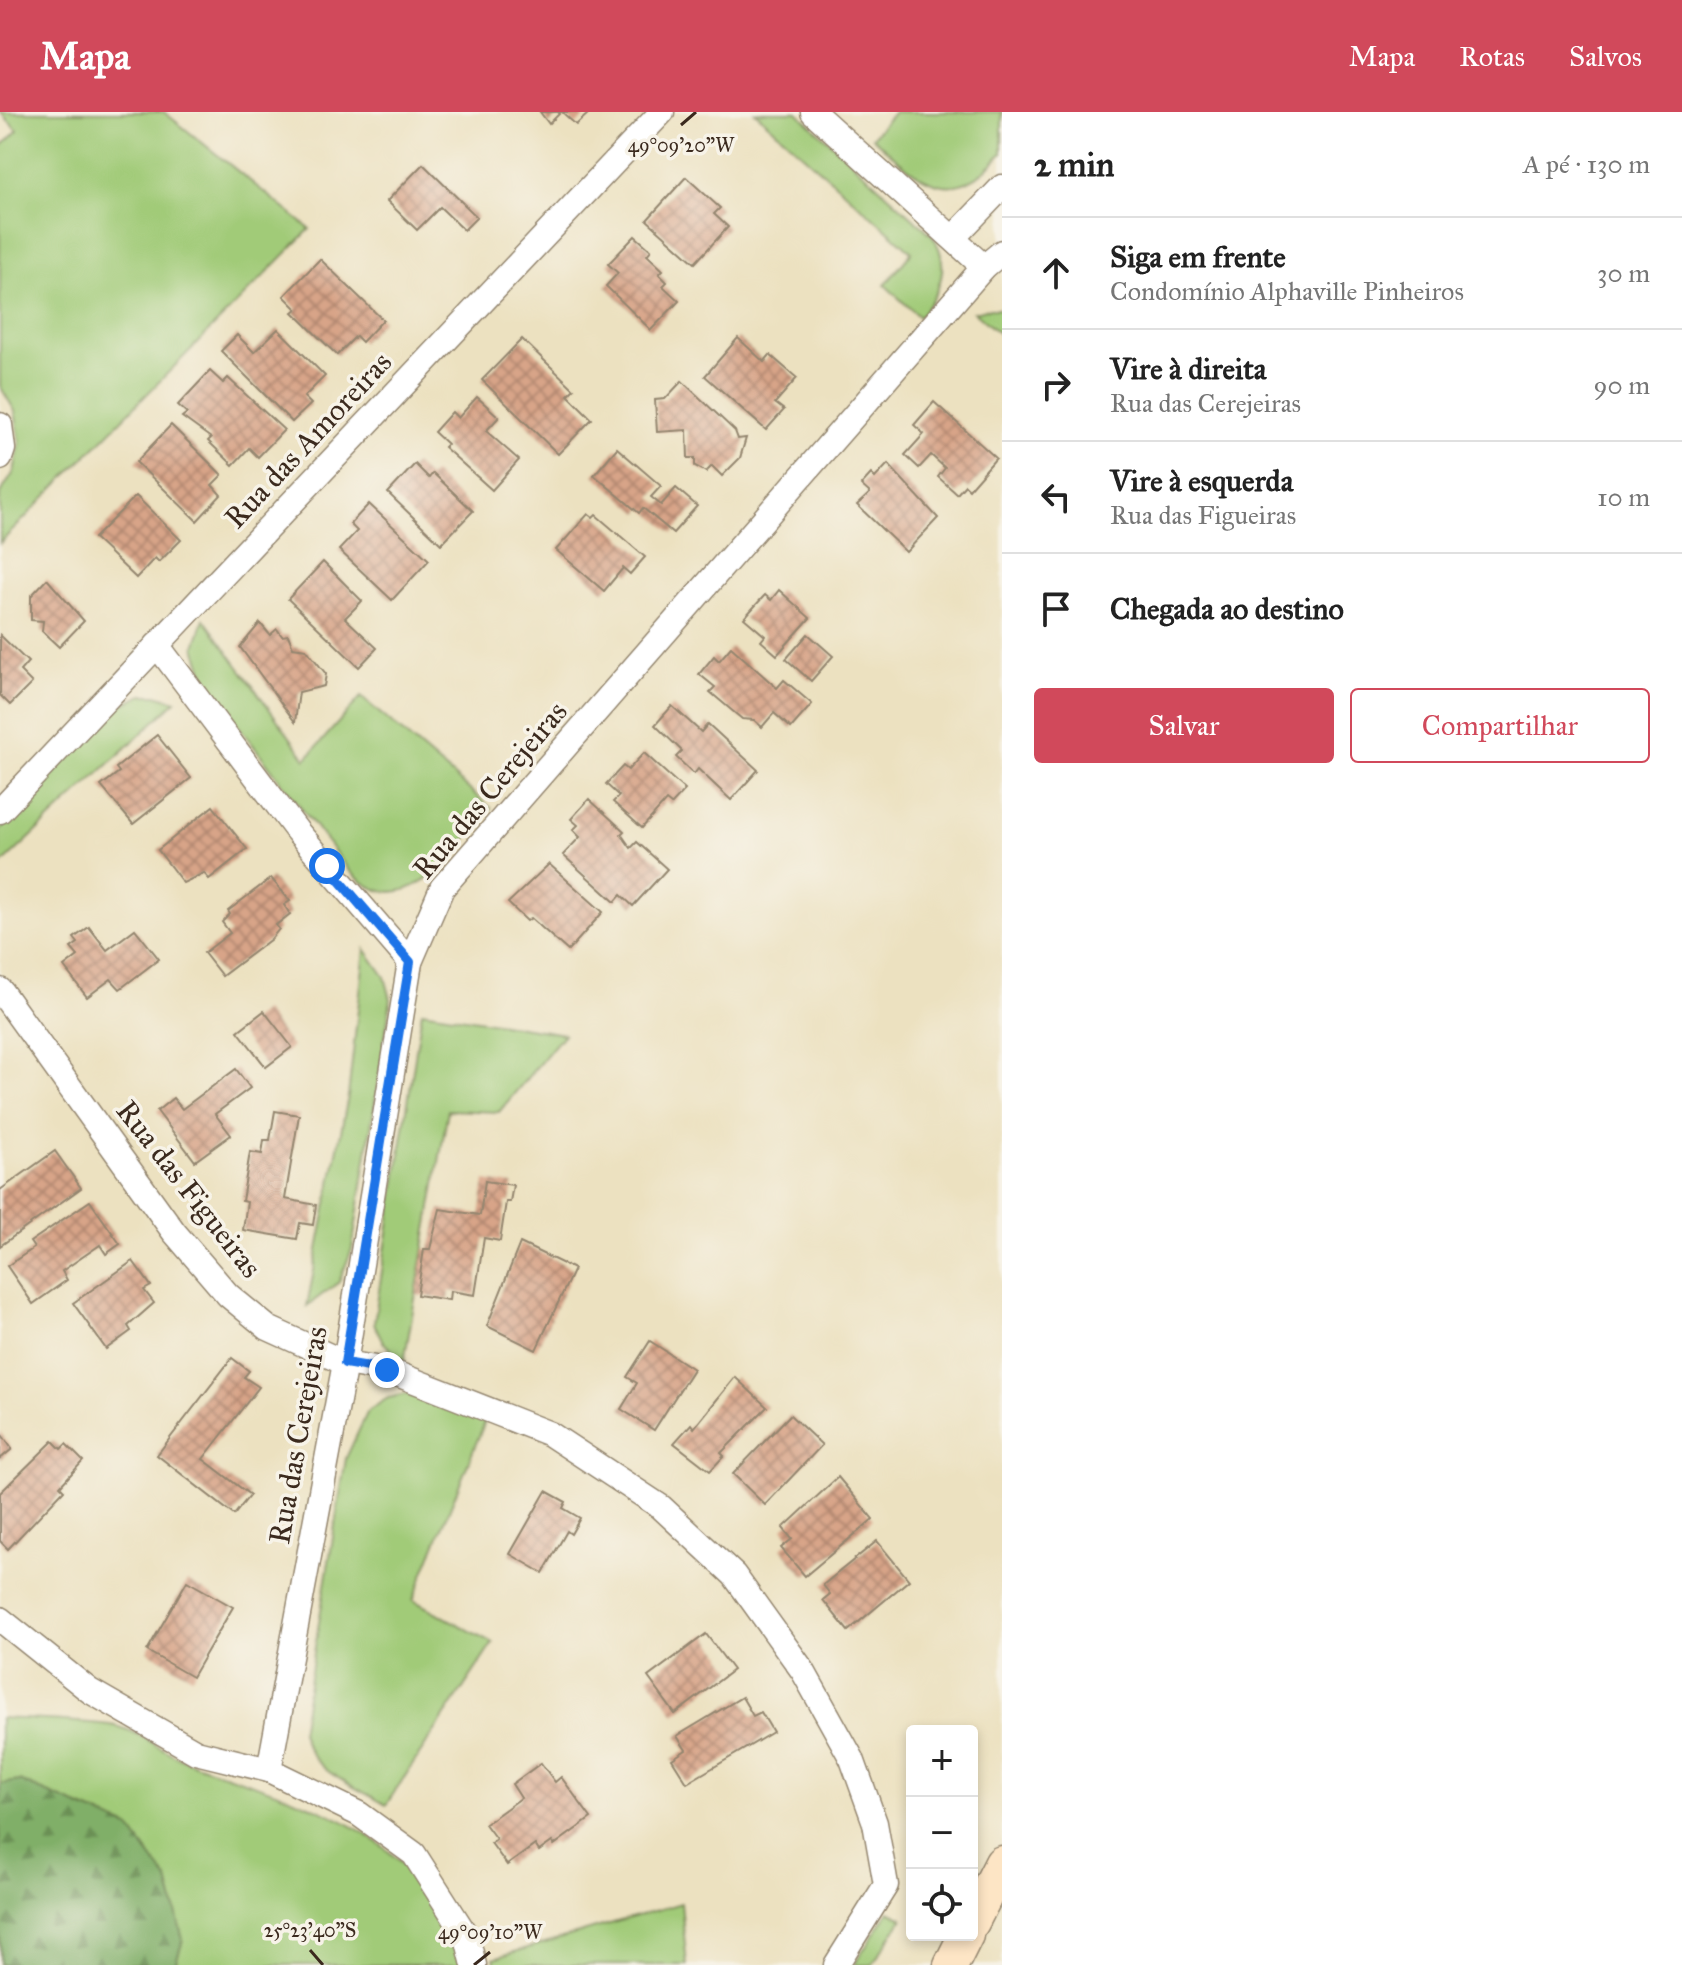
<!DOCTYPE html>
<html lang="pt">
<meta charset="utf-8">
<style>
:root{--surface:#fff;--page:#f2f2f2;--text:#222;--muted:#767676;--line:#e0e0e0;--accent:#d1495b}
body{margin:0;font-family:"IM FELL Great Primer",serif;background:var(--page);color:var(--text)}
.controls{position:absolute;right:24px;bottom:24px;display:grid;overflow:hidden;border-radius:8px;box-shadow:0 4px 12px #0003}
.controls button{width:72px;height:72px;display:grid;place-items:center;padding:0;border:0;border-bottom:2px solid var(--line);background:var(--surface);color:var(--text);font:40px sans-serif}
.stop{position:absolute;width:24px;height:24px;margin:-18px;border:6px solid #1a73e8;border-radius:50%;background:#fff}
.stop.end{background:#1a73e8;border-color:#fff;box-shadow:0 2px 8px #0008}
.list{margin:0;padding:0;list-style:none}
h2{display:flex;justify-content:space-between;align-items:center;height:104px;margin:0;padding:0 32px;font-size:34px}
h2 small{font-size:26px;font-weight:400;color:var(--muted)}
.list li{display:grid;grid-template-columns:52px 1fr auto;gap:24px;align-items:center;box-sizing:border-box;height:112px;padding:0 32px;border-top:2px solid var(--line)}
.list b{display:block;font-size:30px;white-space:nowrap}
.list p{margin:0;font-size:26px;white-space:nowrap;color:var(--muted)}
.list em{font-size:26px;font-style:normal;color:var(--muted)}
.actions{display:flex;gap:16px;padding:24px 32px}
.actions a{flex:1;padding:18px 0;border:2px solid var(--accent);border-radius:8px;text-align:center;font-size:28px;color:var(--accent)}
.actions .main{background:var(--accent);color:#fff}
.icon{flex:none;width:44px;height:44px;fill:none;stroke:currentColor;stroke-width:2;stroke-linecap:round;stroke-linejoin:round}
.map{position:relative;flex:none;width:1002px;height:1853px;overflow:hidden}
header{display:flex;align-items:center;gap:48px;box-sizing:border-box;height:112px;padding:0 40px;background:var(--accent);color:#fff}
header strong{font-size:38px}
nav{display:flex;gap:44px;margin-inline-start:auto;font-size:28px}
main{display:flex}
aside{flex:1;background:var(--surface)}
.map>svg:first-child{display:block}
.green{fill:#a1cb78;stroke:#6e7a4b;stroke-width:2}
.forest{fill:url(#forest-firs);stroke:#5e6c43;stroke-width:2}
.building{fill:url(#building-cross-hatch)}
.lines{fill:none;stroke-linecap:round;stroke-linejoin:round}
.street-casing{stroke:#94866f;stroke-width:27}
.secondary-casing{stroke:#94866f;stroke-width:37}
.street{stroke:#fff;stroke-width:24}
.secondary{stroke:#fde5c5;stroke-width:34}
.route{stroke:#1a73e8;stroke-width:10}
.ticks{fill:none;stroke:#3b2a1e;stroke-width:3}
.labels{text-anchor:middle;stroke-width:7;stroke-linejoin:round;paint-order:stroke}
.street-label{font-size:30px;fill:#3b2a1e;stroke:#f7f3e8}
.ticks-label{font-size:20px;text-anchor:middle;fill:#3b2a1e;stroke:#f7f3e8;stroke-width:7;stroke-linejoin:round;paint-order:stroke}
</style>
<header>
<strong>Mapa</strong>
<nav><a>Mapa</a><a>Rotas</a><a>Salvos</a></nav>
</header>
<main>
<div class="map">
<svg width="1002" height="1853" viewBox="0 0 1002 1853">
<defs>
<pattern id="forest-firs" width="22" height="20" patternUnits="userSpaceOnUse" patternTransform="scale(2)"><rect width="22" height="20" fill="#80af68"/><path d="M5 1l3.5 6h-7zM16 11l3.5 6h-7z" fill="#6a8f55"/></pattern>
<pattern id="building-cross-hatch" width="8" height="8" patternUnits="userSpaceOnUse" patternTransform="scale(2)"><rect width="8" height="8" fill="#d8a488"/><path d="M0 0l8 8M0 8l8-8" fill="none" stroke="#b0866f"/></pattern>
</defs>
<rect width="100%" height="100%" fill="#f7f3e8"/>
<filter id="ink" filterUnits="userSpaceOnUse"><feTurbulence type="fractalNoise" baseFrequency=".0125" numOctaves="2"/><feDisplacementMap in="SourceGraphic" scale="16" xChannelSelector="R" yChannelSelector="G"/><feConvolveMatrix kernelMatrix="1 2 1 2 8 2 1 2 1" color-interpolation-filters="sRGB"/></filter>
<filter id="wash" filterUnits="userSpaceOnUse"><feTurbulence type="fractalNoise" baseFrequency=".006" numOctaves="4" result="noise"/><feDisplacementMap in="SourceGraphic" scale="32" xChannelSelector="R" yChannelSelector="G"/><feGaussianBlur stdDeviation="1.8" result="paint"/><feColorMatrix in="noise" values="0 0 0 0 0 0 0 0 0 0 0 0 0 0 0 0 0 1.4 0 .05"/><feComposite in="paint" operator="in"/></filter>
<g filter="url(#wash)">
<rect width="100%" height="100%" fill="#ece1c0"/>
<g class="green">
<path d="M 0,0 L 164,0 L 310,117 L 0,431 L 0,382 L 14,360 L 20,330 L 15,299 L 0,274 L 0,36 L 18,18 Z"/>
<path d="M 755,0 L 797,0 L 932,123 C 952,152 940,181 919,205 L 885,173 L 912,140 Z"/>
<path d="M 894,0 L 1002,0 L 1002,41 C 951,102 918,66 872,25 Z"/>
<path d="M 986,197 L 1002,197 L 1002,224 L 974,200 Z"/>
<path d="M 204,507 L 306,647 L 361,585 L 491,696 C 454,738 406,820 348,757 L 208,574 L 195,535 Z"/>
<path d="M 143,583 L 156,583 L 176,589 L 0,754 L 0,718 L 113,597 Z"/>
<path d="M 365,837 L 385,865 L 391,887 L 352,1137 L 339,1170 L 307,1194 L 348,984 Z"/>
<path d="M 422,899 L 564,922 L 499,1000 L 448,998 L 404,1250 L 383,1230 L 374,1211 Z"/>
<path d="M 406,1282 L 485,1309 L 413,1488 L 493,1531 L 386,1693 C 353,1672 312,1662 301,1620 L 346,1346 L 368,1299 L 388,1286 Z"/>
<path d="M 0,1606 C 36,1608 74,1608 110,1613 C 136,1616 162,1640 187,1649 C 314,1695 413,1711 463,1853 L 0,1853 Z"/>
<path d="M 681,1791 L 687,1853 L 496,1853 L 494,1846 Z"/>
<path d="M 889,1799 L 903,1806 L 872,1853 L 854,1853 Z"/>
</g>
<path class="forest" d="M 19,1669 L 129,1715 L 168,1768 L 183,1828 L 175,1853 L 0,1853 L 0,1672 Z"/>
<g id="blocks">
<g class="building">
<path d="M 540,0 L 561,0 L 549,12 Z"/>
<path d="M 562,0 L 590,0 L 576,13 Z"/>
<path d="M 423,52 L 477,105 L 464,118 L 440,95 L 417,118 L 387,89 Z"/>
<path d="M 686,65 L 720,96 L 714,102 L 728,115 L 695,151 L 647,108 Z"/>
<path d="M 635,124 L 651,138 L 647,143 L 663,158 L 659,162 L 667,170 L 663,174 L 679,189 L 651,218 L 606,174 L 618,161 L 608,152 Z"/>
<path d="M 320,147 L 383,208 L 362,230 L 356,224 L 337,243 L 293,200 L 297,197 L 284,184 Z"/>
<path d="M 278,217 L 325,264 L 304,285 L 311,292 L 292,310 L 221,239 L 237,223 L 254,240 Z"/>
<path d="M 738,226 L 764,250 L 770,243 L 797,266 L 775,291 L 784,298 L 766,318 L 705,264 Z"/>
<path d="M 522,227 L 574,277 L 568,283 L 592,307 L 558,342 L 482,268 Z"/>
<path d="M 210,259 L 223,271 L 228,266 L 284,318 L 258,345 L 249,336 L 233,353 L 208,329 L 211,326 L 182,305 L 187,301 L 178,293 Z"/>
<path d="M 682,269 L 735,319 L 738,327 L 746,326 L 740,346 L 722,364 L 712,354 L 706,360 L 695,354 L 695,346 L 688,346 L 687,318 L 657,320 L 655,288 L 665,287 Z"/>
<path d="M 477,285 L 499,305 L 486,319 L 519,348 L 492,378 L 444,335 L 447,332 L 434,320 L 452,300 L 458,306 Z"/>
<path d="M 934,290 L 996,346 L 969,377 L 965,373 L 957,382 L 938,365 L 945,356 L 931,343 L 919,356 L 905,343 L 924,322 L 914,313 Z"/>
<path d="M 171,313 L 222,363 L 212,373 L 221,383 L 197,409 L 136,350 Z"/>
<path d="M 617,336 L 661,374 L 651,385 L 661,393 L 676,376 L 697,394 L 673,421 L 643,396 L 639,401 L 594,363 Z"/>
<path d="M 415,352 L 429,366 L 433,361 L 473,399 L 441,432 L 388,381 Z"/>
<path d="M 888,352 L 938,406 L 906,440 L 857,393 L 870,381 L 861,373 L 871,362 L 875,366 Z"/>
<path d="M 136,384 L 181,428 L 159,450 L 155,446 L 136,466 L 94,426 Z"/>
<path d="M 369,392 L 429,448 L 392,488 L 339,438 L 357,419 L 350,412 Z"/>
<path d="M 588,402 L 593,406 L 596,403 L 645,445 L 630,462 L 623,456 L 604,479 L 556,438 Z"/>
<path d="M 323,450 L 362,489 L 345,506 L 377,536 L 359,555 L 288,487 Z"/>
<path d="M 47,467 L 84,509 L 59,535 L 42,519 L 43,509 L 31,508 L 31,484 Z"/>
<path d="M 779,478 L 810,506 L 777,543 L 761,529 L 765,524 L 744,506 L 765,483 L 771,488 Z"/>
<path d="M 260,511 L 270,523 L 277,517 L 282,524 L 288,523 L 293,535 L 306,537 L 326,562 L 324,574 L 299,580 L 295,610 L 240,535 Z"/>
<path d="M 808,522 L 833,544 L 811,569 L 786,547 Z"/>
<path d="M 0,523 L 28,550 L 20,559 L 32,571 L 10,593 L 0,583 Z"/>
<path d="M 731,535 L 777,576 L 784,568 L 812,592 L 791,616 L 774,601 L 762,615 L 754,608 L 742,607 L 710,580 L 715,575 L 699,562 L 714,544 L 719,549 Z"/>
<path d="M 672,594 L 701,620 L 708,612 L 758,658 L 731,688 L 698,657 L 694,662 L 676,645 L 682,639 L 655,613 Z"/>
<path d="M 157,623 L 191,666 L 133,712 L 101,674 L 119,660 L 116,656 Z"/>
<path d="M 644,641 L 685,678 L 671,693 L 666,689 L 642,716 L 613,690 L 619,684 L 606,672 L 623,654 L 628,658 Z"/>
<path d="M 589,687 L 624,719 L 621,722 L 631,736 L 637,730 L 667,757 L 633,794 L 621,783 L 615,790 L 563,743 L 580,725 L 573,718 L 578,713 L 571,707 Z"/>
<path d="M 213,694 L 247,737 L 209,767 L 204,761 L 183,771 L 158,738 Z"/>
<path d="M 549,752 L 603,800 L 568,839 L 531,806 L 527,809 L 508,791 Z"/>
<path d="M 271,766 L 290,789 L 284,793 L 290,802 L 276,813 L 279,817 L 271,827 L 222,864 L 204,841 L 230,821 L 222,810 L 230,802 L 228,799 Z"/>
<path d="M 89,815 L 107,838 L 135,817 L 159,847 L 120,877 L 111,867 L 87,885 L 64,855 L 78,844 L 71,836 L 78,831 L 74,826 Z"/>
<path d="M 264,899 L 292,935 L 266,955 L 238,919 Z"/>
<path d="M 236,957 L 250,976 L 215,1002 L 231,1023 L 195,1049 L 157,999 L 173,986 L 182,997 Z"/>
<path d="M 275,999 L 299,1003 L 285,1087 L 316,1093 L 313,1113 L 300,1111 L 297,1127 L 243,1118 L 247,1090 L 242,1089 L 250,1040 L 262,1042 L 264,1028 L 270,1028 Z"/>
<path d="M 55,1039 L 81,1076 L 0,1134 L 0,1078 Z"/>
<path d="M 485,1069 L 513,1073 L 510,1090 L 506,1090 L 500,1129 L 484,1126 L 475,1183 L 450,1179 L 449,1188 L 417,1183 L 424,1137 L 430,1137 L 440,1097 L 480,1103 Z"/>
<path d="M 90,1089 L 120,1132 L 106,1142 L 100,1133 L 62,1159 L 67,1168 L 33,1192 L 7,1154 L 34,1136 L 30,1130 Z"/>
<path d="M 520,1131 L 574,1157 L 536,1238 L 487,1214 Z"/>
<path d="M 133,1149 L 151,1174 L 144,1178 L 154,1191 L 128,1214 L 131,1219 L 106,1237 L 73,1191 Z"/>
<path d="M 650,1229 L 693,1257 L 654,1318 L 621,1297 L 637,1271 L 627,1265 Z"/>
<path d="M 232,1246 L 249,1259 L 244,1265 L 259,1275 L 203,1347 L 250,1383 L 234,1403 L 157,1343 Z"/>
<path d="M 735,1265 L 767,1295 L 721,1341 L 724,1344 L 710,1359 L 674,1331 L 691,1312 L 694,1316 Z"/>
<path d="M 790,1303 L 822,1333 L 765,1393 L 733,1362 Z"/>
<path d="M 0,1320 L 12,1337 L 0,1347 Z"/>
<path d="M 53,1329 L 61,1337 L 66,1332 L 83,1349 L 60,1374 L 64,1378 L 8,1437 L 0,1429 L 0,1381 Z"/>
<path d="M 838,1365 L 873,1407 L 805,1464 L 781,1436 L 792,1427 L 783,1416 Z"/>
<path d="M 546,1379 L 566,1390 L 563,1396 L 580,1406 L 571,1422 L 567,1419 L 543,1461 L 510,1442 Z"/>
<path d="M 877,1429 L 909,1468 L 848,1519 L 823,1488 L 830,1482 L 823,1473 Z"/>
<path d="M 187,1469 L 233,1495 L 192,1565 L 147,1539 Z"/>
<path d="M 706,1522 L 733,1558 L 675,1602 L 648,1565 Z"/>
<path d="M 742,1585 L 753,1604 L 761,1600 L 773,1620 L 687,1671 L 672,1647 L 686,1638 L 677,1624 Z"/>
<path d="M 541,1651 L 555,1670 L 561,1665 L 591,1706 L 554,1733 L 552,1730 L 539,1739 L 535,1733 L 507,1753 L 491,1731 L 496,1727 L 485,1712 L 521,1686 L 512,1672 Z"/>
</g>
</g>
</g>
<g filter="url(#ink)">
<use href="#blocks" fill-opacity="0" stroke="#94866f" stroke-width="2"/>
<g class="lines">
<g class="street-casing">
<g id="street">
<path d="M 813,0 L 984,155"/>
<path d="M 954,125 L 1002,75"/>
<path d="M 0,313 L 3,337 L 0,346"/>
<path d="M 157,533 L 297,719 L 410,850"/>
<path d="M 0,699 L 662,0"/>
<path d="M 0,878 L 174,1120 L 228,1183 L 268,1216 L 345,1251 L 387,1258 L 550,1322 L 661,1395 L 734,1463 L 803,1559 L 852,1647 L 875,1711 L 886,1773 L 836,1853"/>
<path d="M 0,1507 L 90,1579 L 196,1640 L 269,1658 L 359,1702 L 414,1742 L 467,1825 L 474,1853"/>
<path d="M 269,1658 L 345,1251 L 410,850 L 442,776 L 984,155 L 1002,140"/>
</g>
</g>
<g class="secondary-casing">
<g id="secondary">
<path d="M 972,1810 L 1002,1751"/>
<path d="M 951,1853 L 966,1823"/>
</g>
</g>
<use href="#street" class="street"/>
<use href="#secondary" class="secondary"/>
</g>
</g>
<g class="lines" filter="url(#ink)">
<path class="route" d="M 327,754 L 410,850 L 345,1251 L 387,1258"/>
</g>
<path class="ticks" d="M 681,13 L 696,0M 310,1838 L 323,1853M 474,1853 L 490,1840"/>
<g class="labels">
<g class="street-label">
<text transform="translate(308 328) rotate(-47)" y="10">Rua das Amoreiras</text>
<text transform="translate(490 678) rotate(-50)" y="10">Rua das Cerejeiras</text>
<text transform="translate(189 1077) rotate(52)" y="10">Rua das Figueiras</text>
<text transform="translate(298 1323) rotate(-80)" y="10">Rua das Cerejeiras</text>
</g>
</g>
<g class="ticks-label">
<text x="681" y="40">49°09'20"W</text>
<text x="310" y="1825">25°23'40"S</text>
<text x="490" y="1827">49°09'10"W</text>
</g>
</svg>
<div class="controls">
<button>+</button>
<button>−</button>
<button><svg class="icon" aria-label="locate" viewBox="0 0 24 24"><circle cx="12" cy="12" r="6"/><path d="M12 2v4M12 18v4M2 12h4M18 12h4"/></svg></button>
</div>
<div class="stop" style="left:327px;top:754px"></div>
<div class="stop end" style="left:387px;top:1258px"></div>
</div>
<aside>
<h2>2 min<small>A pé · 130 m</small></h2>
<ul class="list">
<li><svg class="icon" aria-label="ahead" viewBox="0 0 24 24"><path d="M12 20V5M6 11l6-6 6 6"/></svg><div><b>Siga em frente</b><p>Condomínio Alphaville Pinheiros</p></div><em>30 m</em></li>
<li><svg class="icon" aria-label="right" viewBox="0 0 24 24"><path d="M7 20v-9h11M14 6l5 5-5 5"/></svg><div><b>Vire à direita</b><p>Rua das Cerejeiras</p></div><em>90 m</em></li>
<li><svg class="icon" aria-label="left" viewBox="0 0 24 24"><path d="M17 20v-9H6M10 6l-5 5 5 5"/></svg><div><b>Vire à esquerda</b><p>Rua das Figueiras</p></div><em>10 m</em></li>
<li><svg class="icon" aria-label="arrive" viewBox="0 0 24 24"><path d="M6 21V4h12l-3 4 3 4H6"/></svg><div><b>Chegada ao destino</b></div></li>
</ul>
<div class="actions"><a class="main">Salvar</a><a>Compartilhar</a></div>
</aside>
</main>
